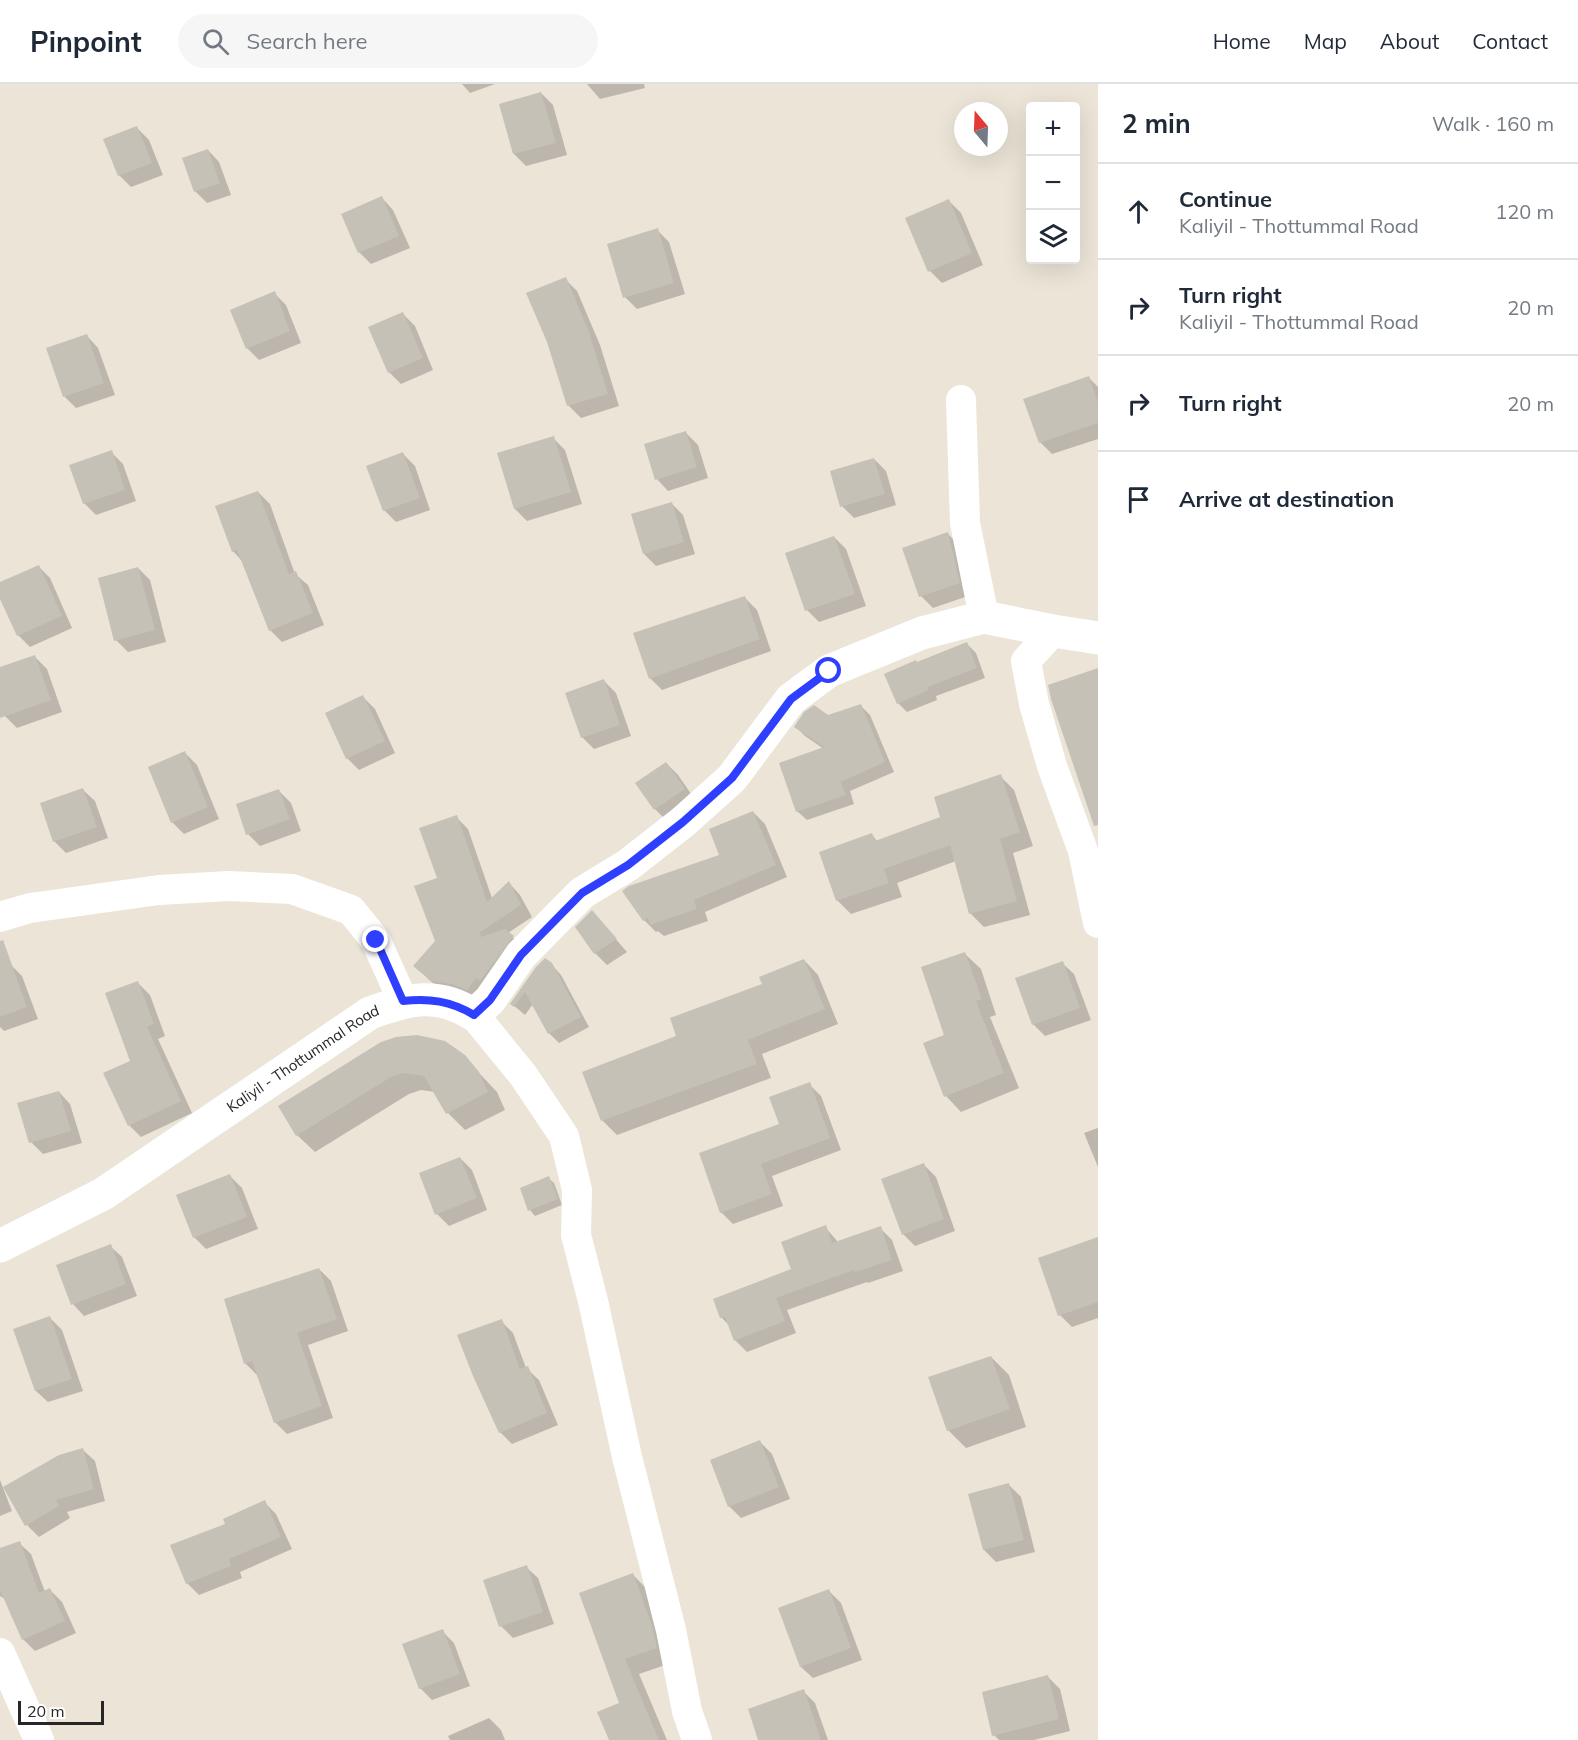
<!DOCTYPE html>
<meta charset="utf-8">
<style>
:root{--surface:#fff;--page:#f6f6f7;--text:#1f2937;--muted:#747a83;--line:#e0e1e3}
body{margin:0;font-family:Mulish,sans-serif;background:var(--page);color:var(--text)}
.controls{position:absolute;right:18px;top:18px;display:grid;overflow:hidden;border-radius:6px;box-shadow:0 6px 24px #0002}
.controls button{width:54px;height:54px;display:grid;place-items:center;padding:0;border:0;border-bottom:2px solid var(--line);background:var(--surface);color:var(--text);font:30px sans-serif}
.compass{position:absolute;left:954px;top:18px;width:54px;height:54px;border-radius:50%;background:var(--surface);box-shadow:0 6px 24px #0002;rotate:341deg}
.scale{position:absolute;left:18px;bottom:15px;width:86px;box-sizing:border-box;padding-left:6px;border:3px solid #272727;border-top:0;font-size:16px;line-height:21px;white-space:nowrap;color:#272727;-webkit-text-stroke:4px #fff;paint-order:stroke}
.stop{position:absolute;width:18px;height:18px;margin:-14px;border:4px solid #2f3fff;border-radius:50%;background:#fff}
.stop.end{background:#2f3fff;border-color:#fff;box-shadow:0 2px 6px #0008}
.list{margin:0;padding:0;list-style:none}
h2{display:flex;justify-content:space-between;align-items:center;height:78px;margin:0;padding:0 24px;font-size:26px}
h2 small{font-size:20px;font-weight:400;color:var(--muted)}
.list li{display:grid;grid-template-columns:39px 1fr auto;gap:18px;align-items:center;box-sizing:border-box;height:96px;padding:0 24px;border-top:2px solid var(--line)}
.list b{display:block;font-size:22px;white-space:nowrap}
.list p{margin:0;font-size:20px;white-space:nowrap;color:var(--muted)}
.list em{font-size:20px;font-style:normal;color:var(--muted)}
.icon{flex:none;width:33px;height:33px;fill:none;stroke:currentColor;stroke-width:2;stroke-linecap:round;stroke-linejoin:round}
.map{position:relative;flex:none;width:1098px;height:1656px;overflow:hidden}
header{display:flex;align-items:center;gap:36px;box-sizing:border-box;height:84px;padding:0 30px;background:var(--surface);border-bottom:2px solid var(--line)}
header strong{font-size:28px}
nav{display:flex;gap:33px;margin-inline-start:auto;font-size:21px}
.search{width:420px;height:54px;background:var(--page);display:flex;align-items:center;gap:15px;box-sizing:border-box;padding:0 21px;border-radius:33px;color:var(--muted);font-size:22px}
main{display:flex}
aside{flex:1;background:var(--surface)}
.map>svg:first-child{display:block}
.shadow{fill:#0003}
.building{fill:#c5c1b7}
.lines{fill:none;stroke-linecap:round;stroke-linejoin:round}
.minor{stroke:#fff;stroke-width:30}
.secondary{stroke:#fff;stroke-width:33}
.route{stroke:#2f3fff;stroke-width:8}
.labels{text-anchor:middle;stroke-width:4.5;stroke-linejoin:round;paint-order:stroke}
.street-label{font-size:15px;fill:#272727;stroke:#fff}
</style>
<header>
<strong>Pinpoint</strong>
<div class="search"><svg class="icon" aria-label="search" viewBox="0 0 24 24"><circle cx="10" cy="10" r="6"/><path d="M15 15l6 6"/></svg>Search here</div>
<nav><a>Home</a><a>Map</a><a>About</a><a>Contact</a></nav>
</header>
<main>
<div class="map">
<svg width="1098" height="1656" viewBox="0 0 1098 1656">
<rect width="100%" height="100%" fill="#ebe4d7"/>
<g class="shadow">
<path d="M 462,0 L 495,0 L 470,9 Z"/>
<path d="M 587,0 L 644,0 L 645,4 L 600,15 Z"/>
<path d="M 541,9 L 553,21 L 567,71 L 526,82 L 514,70 Z"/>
<path d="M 137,44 L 149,56 L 163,91 L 131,103 L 119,91 Z"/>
<path d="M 208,66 L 219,78 L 231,111 L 207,119 L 195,107 Z"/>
<path d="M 382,114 L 393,126 L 410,164 L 371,180 L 359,168 Z"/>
<path d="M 949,117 L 961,129 L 983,181 L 942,199 L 930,187 Z"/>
<path d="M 657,146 L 669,158 L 685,210 L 637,225 L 625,213 Z"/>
<path d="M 565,195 L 577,207 L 600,261 L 619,322 L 581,334 L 569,322 L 549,258 Z"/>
<path d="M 274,209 L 286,221 L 301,259 L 259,276 L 247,264 Z"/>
<path d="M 403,230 L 415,242 L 433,286 L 401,300 L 389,288 Z"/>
<path d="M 87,252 L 98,264 L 115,311 L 76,324 L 64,312 Z"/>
<path d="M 1089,294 L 1098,303 L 1098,355 L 1052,370 L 1040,358 Z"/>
<path d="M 686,349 L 698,361 L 708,394 L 668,407 L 657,395 Z"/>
<path d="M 553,354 L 565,366 L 582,420 L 527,437 L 515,425 L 499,370 Z"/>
<path d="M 111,368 L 123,380 L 136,417 L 96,431 L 84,419 Z"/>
<path d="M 403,370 L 415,382 L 430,426 L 396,438 L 384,426 Z"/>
<path d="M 874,375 L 886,387 L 896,421 L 854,434 L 842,422 Z"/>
<path d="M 258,408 L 270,420 L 295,490 L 308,501 L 324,541 L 282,558 L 270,546 L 242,477 L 233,467 Z"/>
<path d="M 671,419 L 683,431 L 695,470 L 656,482 L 644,470 Z"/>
<path d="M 948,450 L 960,462 L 971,511 L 933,524 L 921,512 L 904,465 Z"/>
<path d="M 834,453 L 846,465 L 866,522 L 819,538 L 807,526 L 787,470 Z"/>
<path d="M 38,482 L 50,494 L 72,544 L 30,563 L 18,551 L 0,511 L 0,500 Z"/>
<path d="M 138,484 L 150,496 L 166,558 L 128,568 L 116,556 Z"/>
<path d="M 745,514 L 757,526 L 771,567 L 662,606 L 650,594 Z"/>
<path d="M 967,560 L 976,569 L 985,594 L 936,612 L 937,616 L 907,628 L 898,619 L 917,579 Z"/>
<path d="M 35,573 L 47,585 L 62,628 L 17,644 L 5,632 L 0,617 L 0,585 Z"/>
<path d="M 604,597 L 616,609 L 631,652 L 594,665 L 582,653 Z"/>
<path d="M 363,613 L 375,625 L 395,669 L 359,686 L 347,674 Z"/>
<path d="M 861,622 L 870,631 L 894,688 L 850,707 L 854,720 L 807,736 L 797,727 L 824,665 L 805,652 L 796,643 Z"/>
<path d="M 185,669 L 197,681 L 219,735 L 184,750 L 172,738 Z"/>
<path d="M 666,679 L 678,691 L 696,717 L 667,737 L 655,725 L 638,699 Z"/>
<path d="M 1000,692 L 1014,706 L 1033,762 L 1013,769 L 1030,831 L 984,843 L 970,829 L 956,777 L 897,799 L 902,813 L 851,830 L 837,816 L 872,751 L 878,758 L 942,733 Z"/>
<path d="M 83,706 L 95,717 L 108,754 L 66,769 L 54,757 Z"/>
<path d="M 279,707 L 291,719 L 301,747 L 260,762 L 248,750 Z"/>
<path d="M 753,728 L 765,740 L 787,793 L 705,828 L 708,837 L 664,852 L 658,847 L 656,848 L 644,836 L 624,807 L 721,772 Z"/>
<path d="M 456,733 L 468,745 L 492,814 L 509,799 L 520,811 L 532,833 L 508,849 L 525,865 L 479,917 L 445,909 L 427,894 L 437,857 Z"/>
<path d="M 592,828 L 627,868 L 607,881 L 595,869 L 577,843 Z"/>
<path d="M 965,870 L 981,885 L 996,931 L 990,933 L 1019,1004 L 961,1028 L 946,1012 L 946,952 Z"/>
<path d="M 804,876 L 818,891 L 838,940 L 762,970 L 771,994 L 617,1051 L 602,1036 L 764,901 Z"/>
<path d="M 1062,879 L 1074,890 L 1091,936 L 1045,952 L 1033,940 Z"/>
<path d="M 10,880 L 22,892 L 38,935 L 4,947 L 0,943 L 0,884 Z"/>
<path d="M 551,880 L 561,891 L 589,943 L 559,959 L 549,949 L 533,920 L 525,931 L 512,920 Z"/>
<path d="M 138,899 L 150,911 L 165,952 L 158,955 L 192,1029 L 141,1053 L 129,1041 Z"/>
<path d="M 382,959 L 464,973 L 497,1008 L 505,1026 L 465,1046 L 448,1029 L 435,1008 L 421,1006 L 409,1010 L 315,1068 L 297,1051 Z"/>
<path d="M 809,1000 L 821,1012 L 841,1066 L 772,1092 L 783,1122 L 733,1140 L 721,1128 Z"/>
<path d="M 59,1008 L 70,1020 L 82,1059 L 43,1070 L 31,1058 Z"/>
<path d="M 1098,1044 L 1098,1083 L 1084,1049 Z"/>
<path d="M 460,1074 L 472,1086 L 487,1126 L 449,1142 L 437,1130 Z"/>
<path d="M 924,1081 L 936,1093 L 955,1147 L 915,1162 L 903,1150 Z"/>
<path d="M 230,1092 L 242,1104 L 258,1145 L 206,1165 L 194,1153 Z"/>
<path d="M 548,1094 L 554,1099 L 562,1121 L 535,1132 L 530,1126 Z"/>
<path d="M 825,1143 L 838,1158 L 880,1144 L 892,1156 L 903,1187 L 868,1199 L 867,1198 L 787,1226 L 796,1249 L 747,1268 L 735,1256 L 730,1242 L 721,1233 L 793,1186 Z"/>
<path d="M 110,1162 L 122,1173 L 137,1212 L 84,1232 L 73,1220 Z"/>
<path d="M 1098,1168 L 1098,1234 L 1072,1243 L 1060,1231 Z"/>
<path d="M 319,1185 L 331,1197 L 348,1247 L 308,1261 L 333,1334 L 287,1350 L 275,1338 L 257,1291 L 245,1279 Z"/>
<path d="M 50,1234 L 62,1246 L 83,1307 L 48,1318 L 36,1307 Z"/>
<path d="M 501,1237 L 513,1249 L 526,1284 L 539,1296 L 558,1341 L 512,1360 L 500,1348 Z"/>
<path d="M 991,1273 L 1009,1291 L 1026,1343 L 966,1364 L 948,1346 Z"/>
<path d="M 760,1358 L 772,1370 L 790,1415 L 741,1434 L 729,1422 Z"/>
<path d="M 83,1366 L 95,1377 L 105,1417 L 67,1428 L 70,1434 L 39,1453 L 27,1441 Z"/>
<path d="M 0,1396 L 12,1427 L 0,1432 Z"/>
<path d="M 1009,1401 L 1021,1413 L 1035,1468 L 996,1478 L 984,1466 Z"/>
<path d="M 264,1418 L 276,1430 L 292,1465 L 240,1488 L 242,1494 L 199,1511 L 187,1499 L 227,1440 Z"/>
<path d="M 19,1459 L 31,1470 L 45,1508 L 50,1506 L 62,1518 L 76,1549 L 35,1567 L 23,1555 L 5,1515 L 0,1512 L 0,1466 Z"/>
<path d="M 526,1483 L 538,1494 L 554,1540 L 513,1554 L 501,1542 Z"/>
<path d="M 633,1491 L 648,1506 L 671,1579 L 639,1590 L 667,1656 L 610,1656 L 621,1620 L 581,1509 Z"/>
<path d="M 829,1507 L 841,1519 L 862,1576 L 813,1594 L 801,1583 L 780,1525 Z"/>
<path d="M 442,1547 L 454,1559 L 470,1602 L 432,1616 L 420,1604 Z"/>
<path d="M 1048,1593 L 1060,1605 L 1070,1647 L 1034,1656 L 999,1656 L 994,1651 Z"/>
<path d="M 803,1607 L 815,1619 L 828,1656 L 760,1656 Z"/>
<path d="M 489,1634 L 501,1646 L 505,1656 L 450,1656 L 448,1652 Z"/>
</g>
<g class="building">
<path d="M 541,8 L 556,59 L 513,70 L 499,20 Z"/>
<path d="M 137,42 L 152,79 L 118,92 L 103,55 Z"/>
<path d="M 208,65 L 220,99 L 194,108 L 182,74 Z"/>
<path d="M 382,112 L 399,152 L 358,169 L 341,130 Z"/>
<path d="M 949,115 L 972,169 L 928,188 L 905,134 Z"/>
<path d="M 658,144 L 674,199 L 623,214 L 607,160 Z"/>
<path d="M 566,193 L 589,248 L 608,310 L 567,322 L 547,258 L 526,209 Z"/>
<path d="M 275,207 L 290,247 L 246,265 L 230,226 Z"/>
<path d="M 403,228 L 423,274 L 388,289 L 368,243 Z"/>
<path d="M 87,250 L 104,299 L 63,313 L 46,264 Z"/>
<path d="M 1089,292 L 1098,318 L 1098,339 L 1039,359 L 1023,315 Z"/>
<path d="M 686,347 L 697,383 L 655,396 L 644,360 Z"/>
<path d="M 554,352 L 571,408 L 514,425 L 497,369 Z"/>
<path d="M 112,366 L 125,406 L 83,420 L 69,381 Z"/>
<path d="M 403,368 L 420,414 L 383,427 L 366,382 Z"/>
<path d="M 874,374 L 885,410 L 840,423 L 830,387 Z"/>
<path d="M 258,407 L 289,490 L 296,487 L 313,529 L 269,547 L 237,466 L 232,468 L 215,422 Z"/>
<path d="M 672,418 L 684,458 L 643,470 L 631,430 Z"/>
<path d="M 948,448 L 960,499 L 919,513 L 902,464 Z"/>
<path d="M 834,452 L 855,510 L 805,527 L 785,469 Z"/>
<path d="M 39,481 L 62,532 L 17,552 L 0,515 L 0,498 Z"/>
<path d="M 138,483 L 155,546 L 114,557 L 98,494 Z"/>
<path d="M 745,512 L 760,555 L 649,595 L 633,549 Z"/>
<path d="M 967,558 L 977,584 L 928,603 L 929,606 L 897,620 L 884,590 L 916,576 L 917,578 Z"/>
<path d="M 35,571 L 51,616 L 0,634 L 0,583 Z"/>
<path d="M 1098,584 L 1098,741 L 1094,742 L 1051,615 L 1048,601 Z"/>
<path d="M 604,595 L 620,641 L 581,654 L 565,609 Z"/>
<path d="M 363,611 L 385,657 L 346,675 L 325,629 Z"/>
<path d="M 861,620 L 885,678 L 841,698 L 846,711 L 796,728 L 779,679 L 824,663 L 794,643 L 804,628 L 814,621 L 828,631 Z"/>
<path d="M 185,667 L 208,723 L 171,739 L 148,683 Z"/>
<path d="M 666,678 L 685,705 L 654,726 L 635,699 Z"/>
<path d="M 1001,690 L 1020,748 L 1000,755 L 1017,817 L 969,830 L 950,761 L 884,785 L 889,799 L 836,817 L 819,768 L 872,749 L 875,757 L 940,733 L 934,713 Z"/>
<path d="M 83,704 L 97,743 L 53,758 L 40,719 Z"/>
<path d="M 279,705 L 290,735 L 246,751 L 236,720 Z"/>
<path d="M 753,727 L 776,781 L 694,816 L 697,825 L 650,841 L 648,834 L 643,837 L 622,807 L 629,802 L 719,771 L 709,745 Z"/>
<path d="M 457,731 L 487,818 L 509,797 L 521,821 L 479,849 L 481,853 L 505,845 L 514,852 L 480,897 L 476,894 L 467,906 L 452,900 L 431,897 L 413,882 L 435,857 L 414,802 L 437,794 L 419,744 Z"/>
<path d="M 592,826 L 617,855 L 594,870 L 575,843 Z"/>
<path d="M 3,856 L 27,923 L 0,933 L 0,857 Z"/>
<path d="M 965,868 L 982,915 L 976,917 L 1004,989 L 944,1013 L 923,959 L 944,951 L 921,883 Z"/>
<path d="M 545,874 L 552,879 L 581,933 L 548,950 L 525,908 L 514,923 L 510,920 L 536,883 Z"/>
<path d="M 804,875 L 825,925 L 748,956 L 757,980 L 601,1037 L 582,988 L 676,952 L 670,934 L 762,900 L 759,893 Z"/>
<path d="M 1063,877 L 1080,924 L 1032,941 L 1015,894 Z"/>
<path d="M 138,897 L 154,940 L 147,943 L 181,1017 L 128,1042 L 103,989 L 130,977 L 105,909 Z"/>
<path d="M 417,951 L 445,957 L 465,971 L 479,988 L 488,1008 L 446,1030 L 424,992 L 403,989 L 391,993 L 296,1052 L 278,1022 L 381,958 L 396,953 Z"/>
<path d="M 810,998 L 830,1054 L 761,1080 L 772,1110 L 720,1129 L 699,1069 L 779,1040 L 769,1013 Z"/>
<path d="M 59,1007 L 71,1047 L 29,1059 L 17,1019 Z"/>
<path d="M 460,1073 L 477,1114 L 435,1131 L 419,1089 Z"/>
<path d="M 924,1079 L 944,1135 L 902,1151 L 881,1095 Z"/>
<path d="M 230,1090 L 247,1133 L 193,1154 L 176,1111 Z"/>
<path d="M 549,1092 L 558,1115 L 528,1127 L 520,1104 Z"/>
<path d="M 826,1141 L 832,1159 L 881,1142 L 892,1176 L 855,1188 L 854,1186 L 776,1214 L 785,1237 L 734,1257 L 725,1233 L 720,1234 L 713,1215 L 791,1185 L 781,1158 Z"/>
<path d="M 1098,1153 L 1098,1218 L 1058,1232 L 1038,1174 Z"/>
<path d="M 111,1160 L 126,1200 L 71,1221 L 56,1181 Z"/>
<path d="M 319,1184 L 337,1235 L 297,1249 L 322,1322 L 274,1339 L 252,1277 L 244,1280 L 224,1215 Z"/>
<path d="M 50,1232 L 72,1295 L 35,1307 L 13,1245 Z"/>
<path d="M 502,1235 L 520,1285 L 528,1282 L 547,1329 L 499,1349 L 473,1292 L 457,1251 Z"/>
<path d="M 991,1272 L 1010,1325 L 947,1347 L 928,1293 Z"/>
<path d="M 760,1356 L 779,1403 L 728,1423 L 710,1376 Z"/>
<path d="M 83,1364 L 94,1405 L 56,1416 L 59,1422 L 25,1442 L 3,1403 L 59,1371 Z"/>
<path d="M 1009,1399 L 1024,1456 L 983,1466 L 968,1410 Z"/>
<path d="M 265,1416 L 281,1453 L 229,1475 L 231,1482 L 186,1500 L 170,1461 L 225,1440 L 223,1435 Z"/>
<path d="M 20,1457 L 39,1509 L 50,1504 L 65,1537 L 22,1556 L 0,1506 L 0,1464 Z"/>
<path d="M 527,1481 L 543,1528 L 499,1543 L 483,1496 Z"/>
<path d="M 633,1489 L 652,1541 L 657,1564 L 625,1575 L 659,1656 L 609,1656 L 597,1628 L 619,1619 L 579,1509 Z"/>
<path d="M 829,1505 L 851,1564 L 800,1583 L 778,1524 Z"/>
<path d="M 443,1545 L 460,1590 L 419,1605 L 402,1560 Z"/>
<path d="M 1048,1591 L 1059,1635 L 992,1652 L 982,1608 Z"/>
<path d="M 804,1605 L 821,1656 L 758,1656 L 748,1625 Z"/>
</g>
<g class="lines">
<g class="minor">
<path d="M 961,316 L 965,439 L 984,533"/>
<path d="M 1053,547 L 1026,577 L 1034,620 L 1052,682 L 1083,767 L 1098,839"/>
<path d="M 0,833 L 30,824 L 159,806 L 229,802 L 292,805 L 351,826 L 376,857 L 403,917"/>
<path d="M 474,931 L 523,991 L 564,1052 L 577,1106 L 576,1151 L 593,1217 L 627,1373 L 671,1546 L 687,1627 L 697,1656"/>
<path d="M 0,1569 L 39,1656"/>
</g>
<path class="secondary" id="s1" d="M 0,1162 L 103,1110 L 370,929 C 408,915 438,907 474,931 L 490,916 L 521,871 L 582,809 L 628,781 L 683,738 L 732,694 L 791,615 L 829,587 L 922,549 L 984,533 L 1053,547 L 1098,554"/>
</g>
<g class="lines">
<path class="route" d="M 376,856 L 403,917 C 429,914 451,917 474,931 L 490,916 L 521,871 L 582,809 L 628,781 L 683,738 L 732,694 L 791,615 L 829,587"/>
</g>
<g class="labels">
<g class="street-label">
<text dy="5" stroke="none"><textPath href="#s1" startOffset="357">Kaliyil - Thottummal Road</textPath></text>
</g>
</g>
</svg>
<div class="controls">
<button>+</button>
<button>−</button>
<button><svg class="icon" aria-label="layers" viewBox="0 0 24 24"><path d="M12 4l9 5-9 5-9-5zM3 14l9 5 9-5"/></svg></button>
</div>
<svg class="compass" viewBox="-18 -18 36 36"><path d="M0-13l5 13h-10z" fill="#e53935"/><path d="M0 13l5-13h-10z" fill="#747a83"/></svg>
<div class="scale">20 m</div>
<div class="stop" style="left:829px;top:587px"></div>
<div class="stop end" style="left:376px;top:856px"></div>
</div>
<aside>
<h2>2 min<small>Walk · 160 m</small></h2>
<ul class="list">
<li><svg class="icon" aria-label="ahead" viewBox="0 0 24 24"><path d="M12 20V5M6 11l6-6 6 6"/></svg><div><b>Continue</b><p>Kaliyil - Thottummal Road</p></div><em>120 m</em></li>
<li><svg class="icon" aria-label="right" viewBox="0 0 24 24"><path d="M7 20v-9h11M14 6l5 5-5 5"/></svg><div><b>Turn right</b><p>Kaliyil - Thottummal Road</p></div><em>20 m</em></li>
<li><svg class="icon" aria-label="right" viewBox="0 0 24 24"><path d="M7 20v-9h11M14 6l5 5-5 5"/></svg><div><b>Turn right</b></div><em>20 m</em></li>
<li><svg class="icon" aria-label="arrive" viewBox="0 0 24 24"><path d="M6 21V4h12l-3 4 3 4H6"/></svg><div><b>Arrive at destination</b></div></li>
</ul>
</aside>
</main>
